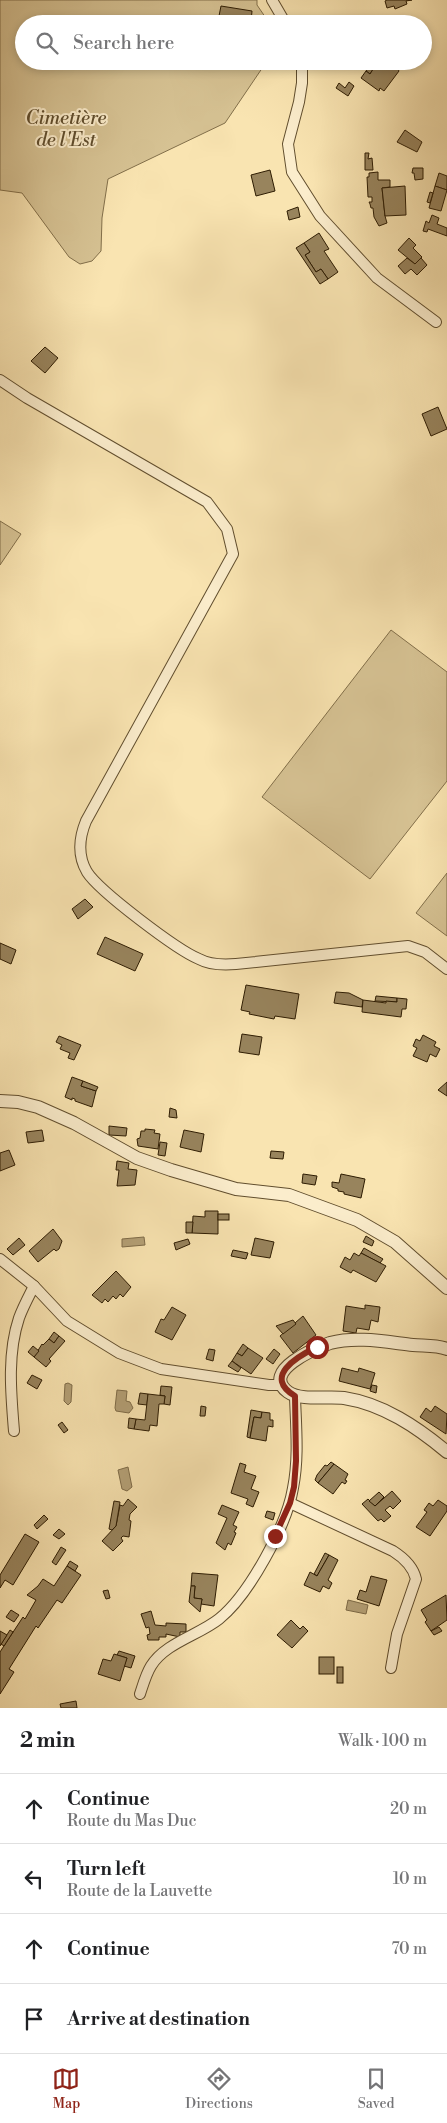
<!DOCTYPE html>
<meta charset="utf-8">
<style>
:root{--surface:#fff;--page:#f2f2f2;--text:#202124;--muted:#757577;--line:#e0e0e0;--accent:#8f2418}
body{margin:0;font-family:"Libre Bodoni",serif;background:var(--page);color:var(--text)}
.stop{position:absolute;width:15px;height:15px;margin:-11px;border:4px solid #8f2418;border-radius:50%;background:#fff}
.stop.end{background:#8f2418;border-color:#fff;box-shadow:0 1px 5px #0008}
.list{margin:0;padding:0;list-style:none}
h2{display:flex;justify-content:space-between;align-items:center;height:65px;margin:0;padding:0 20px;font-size:21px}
h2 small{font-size:16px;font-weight:400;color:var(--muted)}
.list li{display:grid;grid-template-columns:32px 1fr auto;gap:15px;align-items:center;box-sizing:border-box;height:70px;padding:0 20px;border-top:1px solid var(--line)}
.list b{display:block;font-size:19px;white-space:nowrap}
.list p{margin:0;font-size:16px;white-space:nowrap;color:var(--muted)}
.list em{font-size:16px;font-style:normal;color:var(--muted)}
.icon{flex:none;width:28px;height:28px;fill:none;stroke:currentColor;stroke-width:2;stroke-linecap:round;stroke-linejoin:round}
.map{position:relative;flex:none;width:447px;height:1708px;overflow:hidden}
.search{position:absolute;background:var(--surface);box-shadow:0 2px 8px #0003;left:15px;right:15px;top:15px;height:55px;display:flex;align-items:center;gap:12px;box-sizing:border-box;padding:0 18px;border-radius:28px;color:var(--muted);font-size:19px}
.sheet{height:345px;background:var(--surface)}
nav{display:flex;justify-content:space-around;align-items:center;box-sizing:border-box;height:70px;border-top:1px solid var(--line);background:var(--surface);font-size:14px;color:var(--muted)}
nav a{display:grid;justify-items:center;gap:2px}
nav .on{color:var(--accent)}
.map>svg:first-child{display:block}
.green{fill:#d6c293;stroke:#826f4a}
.water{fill:#b4a076;stroke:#7e6b48}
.building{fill:#98845d;stroke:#2e1c02}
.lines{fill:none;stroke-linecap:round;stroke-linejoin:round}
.minor-casing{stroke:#614e2e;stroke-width:12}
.tertiary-casing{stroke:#614e2e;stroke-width:14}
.minor{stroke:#fbedcc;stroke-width:10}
.tertiary{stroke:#fbedcc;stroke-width:12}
.route{stroke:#8f2418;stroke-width:6}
.labels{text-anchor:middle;stroke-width:4;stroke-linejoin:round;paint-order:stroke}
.park-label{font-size:19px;font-style:italic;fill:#604e2e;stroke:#fbedcc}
</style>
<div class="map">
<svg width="447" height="1708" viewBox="0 0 447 1708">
<rect width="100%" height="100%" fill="#f9e4b1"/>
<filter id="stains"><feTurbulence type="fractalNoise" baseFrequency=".004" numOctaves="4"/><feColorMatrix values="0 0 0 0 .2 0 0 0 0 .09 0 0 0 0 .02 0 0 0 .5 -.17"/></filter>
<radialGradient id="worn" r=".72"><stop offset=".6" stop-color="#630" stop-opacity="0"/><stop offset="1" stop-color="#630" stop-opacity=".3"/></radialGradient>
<g class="green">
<path d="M 0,0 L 257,0 L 257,5 L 270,24 L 24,24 L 24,61 L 267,61 L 225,123 L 108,179 L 102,218 L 101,251 L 92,261 L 80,264 L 69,257 L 22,193 L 0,190 Z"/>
<path d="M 0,521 L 21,534 L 0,565 Z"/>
<path d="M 391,630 L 447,672 L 447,781 L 370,879 L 262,797 Z"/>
<path d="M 447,873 L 447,936 L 416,913 Z"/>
</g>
<g class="water">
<path d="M 144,1237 L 145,1245 L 122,1247 L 122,1239 Z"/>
<path d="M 68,1383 L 72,1385 L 71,1402 L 68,1405 L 64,1401 L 65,1384 Z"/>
<path d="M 117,1390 L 127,1391 L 126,1401 L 130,1402 L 133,1408 L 129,1413 L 116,1411 L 115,1408 Z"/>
<path d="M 128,1467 L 132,1487 L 127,1491 L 122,1489 L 118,1470 Z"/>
<path d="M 348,1600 L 368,1605 L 366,1614 L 346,1610 Z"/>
</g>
<g class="building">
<path d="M 387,0 L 412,0 L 406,1 L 407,4 L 395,9 L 394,6 L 387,8 L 385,1 Z"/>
<path d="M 221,6 L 252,11 L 251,22 L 240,21 L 239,24 L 230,24 L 231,18 L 219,16 Z"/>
<path d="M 373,61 L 377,63 L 370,74 L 366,71 Z"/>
<path d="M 374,61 L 393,61 L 399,71 L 384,91 L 380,88 L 379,91 L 361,78 L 366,71 L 370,74 L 377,63 Z"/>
<path d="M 349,82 L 354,86 L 348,96 L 336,88 L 339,83 L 345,88 Z"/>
<path d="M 405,130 L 422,142 L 417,152 L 397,142 Z"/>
<path d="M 365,153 L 369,153 L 368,159 L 372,158 L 373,170 L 365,170 Z"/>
<path d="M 413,168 L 423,168 L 423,179 L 415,180 L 414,173 L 412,173 Z"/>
<path d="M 270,170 L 275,191 L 256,196 L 251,175 Z"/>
<path d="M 378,172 L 378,180 L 390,180 L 390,187 L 382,188 L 385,216 L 387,223 L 379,226 L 374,217 L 373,208 L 371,208 L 370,204 L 369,202 L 372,202 L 372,197 L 368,197 L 367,177 L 369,177 L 369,173 Z"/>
<path d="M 439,173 L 447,176 L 447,190 L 435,186 Z"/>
<path d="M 405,186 L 406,215 L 385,216 L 382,188 Z"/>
<path d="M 435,186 L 447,190 L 441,211 L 429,208 Z"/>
<path d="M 430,192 L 433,193 L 430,203 L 427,202 Z"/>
<path d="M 298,207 L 300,217 L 289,220 L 287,211 Z"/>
<path d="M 432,215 L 439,218 L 437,224 L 447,228 L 447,236 L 428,229 L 427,232 L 423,231 L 426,221 L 429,223 Z"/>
<path d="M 319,233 L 329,249 L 324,251 L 338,272 L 328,279 L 321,269 L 316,272 L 305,255 L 310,252 L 304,243 Z"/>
<path d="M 409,238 L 416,245 L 413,248 L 422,257 L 415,264 L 398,250 Z"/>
<path d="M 304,243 L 310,252 L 305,255 L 316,272 L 321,269 L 328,279 L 320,284 L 296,248 Z"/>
<path d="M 407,258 L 415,264 L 421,258 L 427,265 L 417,275 L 411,269 L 405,274 L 398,266 Z"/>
<path d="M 45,347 L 58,358 L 45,373 L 31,361 Z"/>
<path d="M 438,407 L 447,429 L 431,436 L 422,414 Z"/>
<path d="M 85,899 L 93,907 L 78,919 L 72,909 Z"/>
<path d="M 105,937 L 143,954 L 135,971 L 97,954 Z"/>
<path d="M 0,943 L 16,950 L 11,964 L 0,959 Z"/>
<path d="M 246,985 L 299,994 L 295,1019 L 275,1016 L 274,1019 L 249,1014 L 250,1012 L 241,1010 Z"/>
<path d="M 336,992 L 349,993 L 363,1000 L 362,1007 L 334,1003 Z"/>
<path d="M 376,996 L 397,998 L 397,1002 L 375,1001 Z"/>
<path d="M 397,998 L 407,999 L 406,1009 L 402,1009 L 401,1017 L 362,1012 L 363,1000 L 386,1003 L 386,1001 L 397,1002 Z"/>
<path d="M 242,1034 L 262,1037 L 259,1055 L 239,1052 Z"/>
<path d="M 423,1035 L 436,1042 L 434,1046 L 440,1049 L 436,1057 L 430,1054 L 427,1062 L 413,1056 L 417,1048 L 413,1046 L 416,1039 L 420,1041 Z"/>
<path d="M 59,1036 L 81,1045 L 74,1060 L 68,1058 L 70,1053 L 60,1049 L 62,1045 L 56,1042 Z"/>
<path d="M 72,1077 L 83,1081 L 81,1086 L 96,1091 L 92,1107 L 75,1101 L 75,1099 L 72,1098 L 72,1100 L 65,1097 Z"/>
<path d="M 83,1081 L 98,1087 L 96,1091 L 81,1086 Z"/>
<path d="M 447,1082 L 447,1096 L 438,1090 Z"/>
<path d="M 170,1108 L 176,1110 L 177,1118 L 169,1117 Z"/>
<path d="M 109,1126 L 127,1128 L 126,1136 L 109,1135 Z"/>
<path d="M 145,1129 L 155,1130 L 154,1133 L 160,1134 L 158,1149 L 138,1146 L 137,1139 L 140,1138 L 141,1131 L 145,1131 Z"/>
<path d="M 42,1130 L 44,1141 L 28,1143 L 26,1132 Z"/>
<path d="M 184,1130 L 204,1134 L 201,1152 L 180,1147 Z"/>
<path d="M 160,1142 L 167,1143 L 165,1156 L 158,1155 Z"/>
<path d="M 9,1150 L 15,1165 L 0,1171 L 0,1153 Z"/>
<path d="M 271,1151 L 284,1152 L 283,1159 L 270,1158 Z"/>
<path d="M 117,1161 L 129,1163 L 128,1169 L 137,1170 L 135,1185 L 117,1186 L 119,1170 L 116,1170 Z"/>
<path d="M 303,1174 L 317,1176 L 315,1185 L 302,1183 Z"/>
<path d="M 341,1174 L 365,1179 L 361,1198 L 344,1194 L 344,1192 L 338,1191 L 338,1189 L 332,1187 L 332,1182 L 339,1183 Z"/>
<path d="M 205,1211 L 218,1211 L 218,1234 L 192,1233 L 193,1216 L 205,1217 Z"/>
<rect x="218" y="1214" width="11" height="6"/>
<path d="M 186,1222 L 193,1222 L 192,1233 L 186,1233 Z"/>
<path d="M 53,1229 L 62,1241 L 59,1249 L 56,1251 L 54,1249 L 38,1262 L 29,1251 Z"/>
<path d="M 366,1236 L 374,1241 L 372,1246 L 363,1242 Z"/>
<path d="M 19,1238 L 25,1245 L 13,1255 L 7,1249 Z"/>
<path d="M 255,1238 L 274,1242 L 270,1258 L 251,1255 Z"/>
<path d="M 188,1239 L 190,1244 L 176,1250 L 174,1243 Z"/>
<path d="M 364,1248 L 383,1259 L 380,1263 L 361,1253 Z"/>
<path d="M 233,1250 L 248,1253 L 246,1259 L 231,1256 Z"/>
<path d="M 354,1253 L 359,1256 L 361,1253 L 386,1266 L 376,1282 L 353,1270 L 351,1273 L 340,1267 L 345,1257 L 350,1260 Z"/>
<path d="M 116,1271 L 131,1287 L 123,1297 L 120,1294 L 116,1299 L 113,1296 L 108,1302 L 105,1299 L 102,1303 L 92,1295 Z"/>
<path d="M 365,1305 L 380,1307 L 378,1322 L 371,1320 L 369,1330 L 357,1328 L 356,1333 L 343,1331 L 346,1306 L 365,1309 Z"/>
<path d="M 172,1307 L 186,1315 L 172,1340 L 155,1332 L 161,1319 L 164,1320 Z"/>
<path d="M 303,1316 L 316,1335 L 293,1353 L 280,1336 Z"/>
<path d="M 293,1320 L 296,1324 L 283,1334 L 276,1326 Z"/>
<path d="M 54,1332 L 59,1336 L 54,1343 L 49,1339 Z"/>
<path d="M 59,1336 L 65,1341 L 49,1359 L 51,1361 L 46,1367 L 34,1357 L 42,1344 L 43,1345 L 49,1339 L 54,1343 Z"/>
<path d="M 243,1344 L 248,1348 L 242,1356 L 237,1353 Z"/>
<path d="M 33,1346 L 39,1351 L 34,1357 L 28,1352 Z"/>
<path d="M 248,1348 L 263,1358 L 251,1374 L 232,1361 L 237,1353 L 242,1356 Z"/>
<path d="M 209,1349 L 215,1350 L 213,1361 L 206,1359 Z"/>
<path d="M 274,1349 L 280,1354 L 273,1364 L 266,1359 Z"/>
<path d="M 232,1361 L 241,1368 L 238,1372 L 228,1366 Z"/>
<path d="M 342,1368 L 358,1372 L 359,1368 L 375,1373 L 370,1389 L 339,1381 Z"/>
<path d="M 32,1375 L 42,1380 L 37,1389 L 27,1383 Z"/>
<path d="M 372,1385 L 377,1386 L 376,1393 L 370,1391 Z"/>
<path d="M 161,1386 L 172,1387 L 170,1405 L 164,1404 L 165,1396 L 160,1395 Z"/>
<path d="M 140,1393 L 148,1394 L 147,1405 L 138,1404 Z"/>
<path d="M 148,1394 L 165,1396 L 164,1404 L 159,1404 L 157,1426 L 150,1425 L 149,1431 L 134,1429 L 136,1419 L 145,1420 Z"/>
<path d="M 201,1406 L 206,1407 L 205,1416 L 200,1416 Z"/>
<path d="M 435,1406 L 447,1414 L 446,1434 L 420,1417 L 426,1408 L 431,1412 Z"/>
<path d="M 251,1410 L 262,1412 L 261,1418 L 254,1417 L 250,1438 L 247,1437 Z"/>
<path d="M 262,1412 L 270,1413 L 270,1420 L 273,1420 L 273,1427 L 268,1426 L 266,1441 L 250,1438 L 254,1417 L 261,1418 Z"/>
<path d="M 129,1418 L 136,1419 L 134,1429 L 128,1428 Z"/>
<path d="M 62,1422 L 68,1430 L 64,1433 L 58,1425 Z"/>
<path d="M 331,1462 L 334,1464 L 318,1483 L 315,1480 L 317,1475 L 325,1465 L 327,1466 Z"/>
<path d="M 240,1463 L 246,1465 L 244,1472 L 256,1476 L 251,1489 L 259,1492 L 253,1507 L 246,1504 L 248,1499 L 231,1493 Z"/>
<path d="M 334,1464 L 348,1474 L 345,1480 L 347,1481 L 345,1484 L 342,1482 L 333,1494 L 318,1483 Z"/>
<path d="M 392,1491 L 401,1501 L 393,1509 L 390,1506 L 385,1510 L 391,1516 L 384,1522 L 381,1519 L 378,1521 L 362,1504 L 368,1499 L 375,1506 Z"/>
<path d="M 379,1492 L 384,1497 L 375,1506 L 369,1501 Z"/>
<path d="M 128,1499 L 137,1507 L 130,1514 L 129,1520 L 131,1521 L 129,1537 L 123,1536 L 121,1538 L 123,1541 L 113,1551 L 102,1541 L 116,1526 L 120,1505 L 123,1506 Z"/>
<path d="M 438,1500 L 447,1506 L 447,1511 L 430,1536 L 416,1527 L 427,1512 L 424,1510 L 429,1503 L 433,1506 Z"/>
<path d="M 114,1501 L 120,1502 L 116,1526 L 112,1530 L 109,1529 Z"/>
<path d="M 222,1505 L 239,1512 L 233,1525 L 237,1527 L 234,1532 L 236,1533 L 231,1545 L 228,1543 L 225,1550 L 216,1543 L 227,1518 L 218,1514 Z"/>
<path d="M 267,1511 L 275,1513 L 273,1520 L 265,1517 Z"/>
<path d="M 44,1515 L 48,1519 L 37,1529 L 34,1525 Z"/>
<path d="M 59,1529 L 65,1534 L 59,1539 L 53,1535 Z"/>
<path d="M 25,1534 L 39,1542 L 13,1585 L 5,1580 L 0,1588 L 0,1575 Z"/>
<path d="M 61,1547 L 66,1550 L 56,1565 L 52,1562 Z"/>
<path d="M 325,1553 L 329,1555 L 317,1576 L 314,1574 Z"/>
<path d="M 329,1555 L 338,1560 L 328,1580 L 332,1583 L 329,1589 L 323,1586 L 320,1592 L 304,1585 L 310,1572 L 317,1576 Z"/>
<path d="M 70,1561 L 78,1566 L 75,1571 L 67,1566 Z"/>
<path d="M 67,1566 L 81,1575 L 62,1603 L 57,1600 L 38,1628 L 36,1626 L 9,1669 L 14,1672 L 0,1694 L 0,1652 L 23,1617 L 25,1619 L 36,1600 L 27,1595 L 38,1586 L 43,1579 L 54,1586 Z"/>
<path d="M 192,1573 L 218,1575 L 214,1606 L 201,1604 L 202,1599 L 194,1598 L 195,1586 L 191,1586 Z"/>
<path d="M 371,1576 L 387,1580 L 379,1606 L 357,1599 L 360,1590 L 366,1592 Z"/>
<path d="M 191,1586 L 195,1586 L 194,1598 L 202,1599 L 200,1612 L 189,1602 Z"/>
<path d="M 108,1590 L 110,1598 L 106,1599 L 103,1591 Z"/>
<path d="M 446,1595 L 447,1620 L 431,1631 L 425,1622 L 427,1620 L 421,1610 Z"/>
<path d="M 11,1610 L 19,1615 L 14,1622 L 6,1617 Z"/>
<path d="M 151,1611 L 155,1625 L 166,1626 L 166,1623 L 186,1624 L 186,1632 L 180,1632 L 180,1637 L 166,1634 L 166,1637 L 159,1637 L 159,1640 L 148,1640 L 147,1635 L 150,1634 L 149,1627 L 146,1628 L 141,1614 Z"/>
<path d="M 291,1620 L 300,1629 L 303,1626 L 308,1631 L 292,1648 L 277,1635 Z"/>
<path d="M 439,1627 L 442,1631 L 434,1635 L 431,1631 Z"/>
<path d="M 10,1630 L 13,1632 L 4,1646 L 1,1644 Z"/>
<path d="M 0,1631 L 7,1635 L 0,1646 Z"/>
<path d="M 119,1651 L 135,1656 L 131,1668 L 124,1666 L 127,1658 L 117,1655 Z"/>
<path d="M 114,1654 L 127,1658 L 120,1681 L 98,1674 L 103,1659 L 111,1661 Z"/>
<rect x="319" y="1657" width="15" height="17"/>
<rect x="337" y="1667" width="6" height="16"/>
<path d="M 76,1701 L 77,1708 L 61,1708 L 60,1704 Z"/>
</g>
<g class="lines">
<g class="minor-casing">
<g id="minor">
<path d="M 272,0 L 286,24"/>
<path d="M 302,61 L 302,83 L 299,102 L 288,144 L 292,172 L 320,216 L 377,278 L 436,322"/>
<path d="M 0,380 L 27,398 L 207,502 L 227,529 L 233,554 L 86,821 C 79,838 77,855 87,872 C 99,891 177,950 199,959 C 210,965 224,965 236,964 L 408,946 L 425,952 L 447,969"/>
<path d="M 0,1259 L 34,1286"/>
<path d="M 14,1431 C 11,1394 7,1354 19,1318 C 23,1307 29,1296 34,1286 L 67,1321 L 119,1353 L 161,1369 L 269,1385 L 282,1385"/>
<path d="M 290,1503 L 393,1551 C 404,1558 413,1566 416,1579 L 397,1634 L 391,1668"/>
<path d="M 140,1694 C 143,1685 146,1674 151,1666 C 165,1643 199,1635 219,1619 C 249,1595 287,1525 293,1488 C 299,1458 296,1427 295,1397"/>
</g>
</g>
<g class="tertiary-casing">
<g id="tertiary">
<path d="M 0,1101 L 18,1102 L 38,1107 L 74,1123 L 137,1158 L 171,1170 L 236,1189 L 289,1195 L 357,1220 L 395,1242 L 447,1288"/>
<path d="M 447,1349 C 437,1345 424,1346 413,1345 C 386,1342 357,1336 330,1343 C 316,1348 260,1371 288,1392 C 300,1401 329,1396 344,1398 C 383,1404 417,1427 447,1452"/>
</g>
</g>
<use href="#minor" class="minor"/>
<use href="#tertiary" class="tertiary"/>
</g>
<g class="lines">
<path class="route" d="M 275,1536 L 290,1503 L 294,1487 L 296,1461 L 295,1396 C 263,1377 296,1357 317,1347"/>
</g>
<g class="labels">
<g class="park-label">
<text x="66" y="124">Cimetière<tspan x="66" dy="22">de l'Est</tspan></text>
</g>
</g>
<rect width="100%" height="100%" filter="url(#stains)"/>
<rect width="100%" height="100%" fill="url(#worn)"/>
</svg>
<div class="stop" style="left:317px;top:1347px"></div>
<div class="stop end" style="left:275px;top:1536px"></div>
<div class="search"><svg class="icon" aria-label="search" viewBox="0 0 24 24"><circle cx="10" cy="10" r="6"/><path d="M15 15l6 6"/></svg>Search here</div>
</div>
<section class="sheet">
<h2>2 min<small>Walk · 100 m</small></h2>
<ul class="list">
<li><svg class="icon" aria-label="ahead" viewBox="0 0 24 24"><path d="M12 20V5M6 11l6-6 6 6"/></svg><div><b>Continue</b><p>Route du Mas Duc</p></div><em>20 m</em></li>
<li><svg class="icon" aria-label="left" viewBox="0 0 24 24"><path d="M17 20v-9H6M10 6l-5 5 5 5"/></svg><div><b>Turn left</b><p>Route de la Lauvette</p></div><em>10 m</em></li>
<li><svg class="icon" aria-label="ahead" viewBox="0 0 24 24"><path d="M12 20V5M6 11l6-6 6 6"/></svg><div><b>Continue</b></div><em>70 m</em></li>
<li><svg class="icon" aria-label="arrive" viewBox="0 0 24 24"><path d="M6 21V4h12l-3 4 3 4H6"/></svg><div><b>Arrive at destination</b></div></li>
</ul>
</section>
<nav>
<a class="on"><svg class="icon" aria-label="map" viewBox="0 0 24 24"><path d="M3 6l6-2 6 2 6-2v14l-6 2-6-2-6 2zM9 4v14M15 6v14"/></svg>Map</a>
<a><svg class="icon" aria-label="directions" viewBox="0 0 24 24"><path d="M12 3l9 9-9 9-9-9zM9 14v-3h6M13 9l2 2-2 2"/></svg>Directions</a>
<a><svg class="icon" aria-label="saved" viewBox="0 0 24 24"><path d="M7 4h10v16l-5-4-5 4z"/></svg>Saved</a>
</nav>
